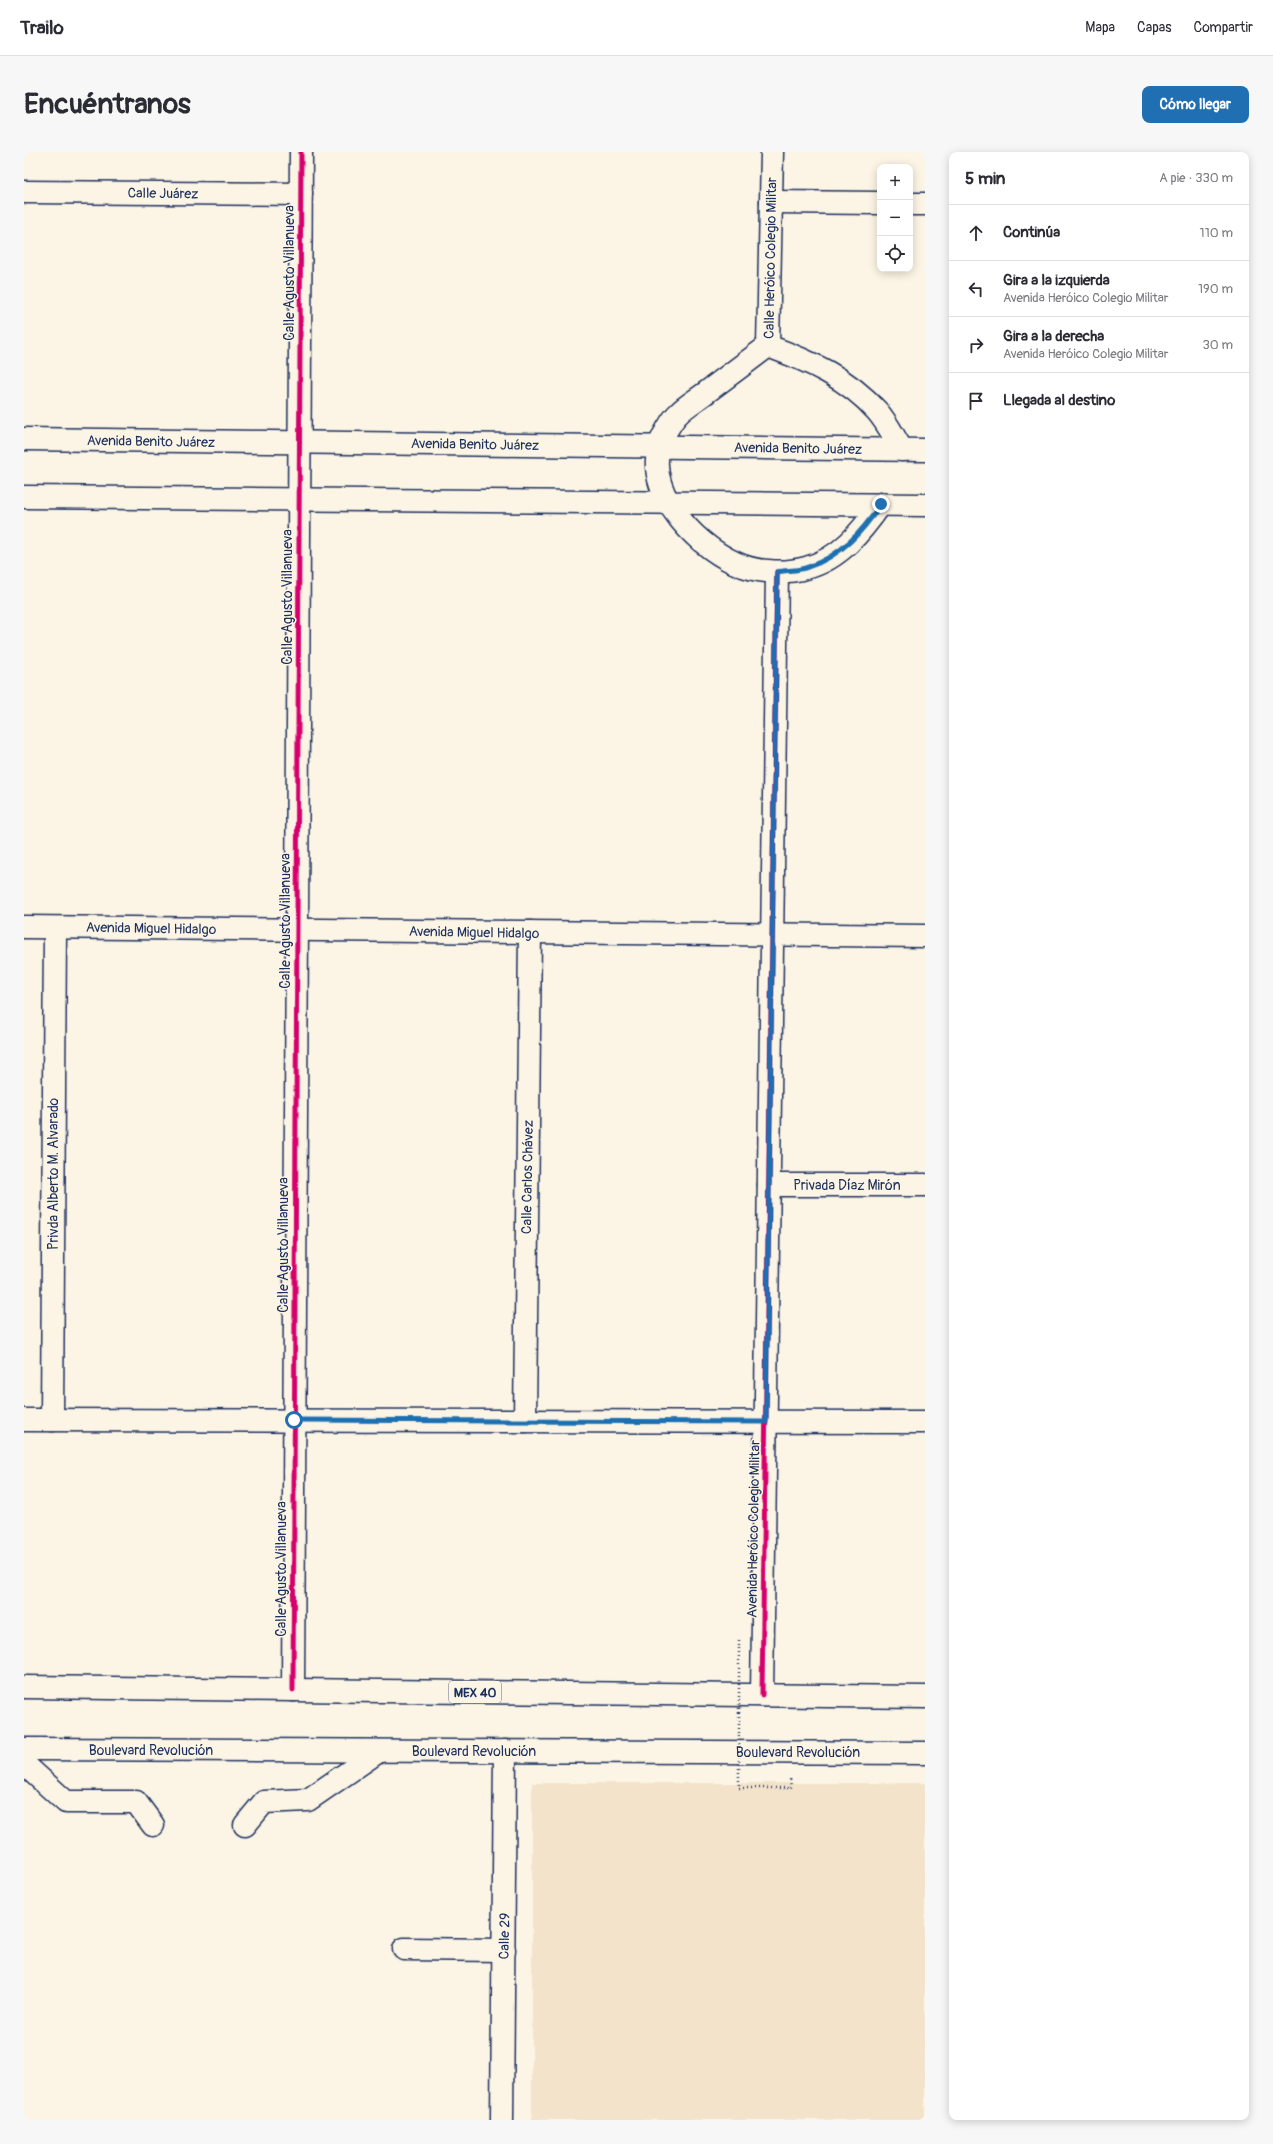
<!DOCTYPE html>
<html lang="es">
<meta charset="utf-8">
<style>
:root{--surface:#fff;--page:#f7f7f7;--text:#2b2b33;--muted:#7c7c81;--line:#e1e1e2;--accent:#1f6fb2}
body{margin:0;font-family:Pangolin,sans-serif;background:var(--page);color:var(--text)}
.controls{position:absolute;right:12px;top:12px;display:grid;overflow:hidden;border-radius:8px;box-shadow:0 2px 10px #0003}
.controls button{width:36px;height:36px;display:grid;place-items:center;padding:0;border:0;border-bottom:1px solid var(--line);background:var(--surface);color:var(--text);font:20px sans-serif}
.stop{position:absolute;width:12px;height:12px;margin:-9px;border:3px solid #1f6fb2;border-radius:50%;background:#fff}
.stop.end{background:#1f6fb2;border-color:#fff;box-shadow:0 1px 4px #0008}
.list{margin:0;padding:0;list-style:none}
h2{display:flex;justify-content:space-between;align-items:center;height:52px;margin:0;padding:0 16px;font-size:17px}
h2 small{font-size:13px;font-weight:400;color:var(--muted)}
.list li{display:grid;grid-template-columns:26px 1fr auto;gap:12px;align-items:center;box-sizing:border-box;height:56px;padding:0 16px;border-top:1px solid var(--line)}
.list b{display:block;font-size:15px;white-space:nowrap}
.list p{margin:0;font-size:13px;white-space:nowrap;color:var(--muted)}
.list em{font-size:13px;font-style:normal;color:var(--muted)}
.icon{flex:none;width:22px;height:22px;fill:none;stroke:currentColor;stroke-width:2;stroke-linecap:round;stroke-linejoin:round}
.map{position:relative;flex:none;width:901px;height:1968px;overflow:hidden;border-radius:8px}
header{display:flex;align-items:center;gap:24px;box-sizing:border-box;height:56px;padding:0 20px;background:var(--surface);border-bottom:1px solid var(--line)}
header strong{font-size:19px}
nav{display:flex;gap:22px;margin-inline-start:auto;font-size:14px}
.intro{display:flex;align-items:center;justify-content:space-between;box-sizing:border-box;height:96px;padding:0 24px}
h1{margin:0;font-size:28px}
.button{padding:10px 18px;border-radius:8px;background:var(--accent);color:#fff;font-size:14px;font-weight:700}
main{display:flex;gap:24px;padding:0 24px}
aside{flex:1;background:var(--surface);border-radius:8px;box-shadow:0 2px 10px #0003}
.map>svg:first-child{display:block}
.built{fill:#f3e3cb}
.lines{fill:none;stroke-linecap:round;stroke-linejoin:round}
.minor-casing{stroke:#1b2f5e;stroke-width:25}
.major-casing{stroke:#1b2f5e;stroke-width:25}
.path{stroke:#1b2f5e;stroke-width:2.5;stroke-dasharray:1 3;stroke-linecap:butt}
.minor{stroke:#fcf5e5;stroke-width:22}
.major{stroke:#fcf5e5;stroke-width:22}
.path-bridge{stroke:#1b2f5e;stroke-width:2.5;stroke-dasharray:1 3;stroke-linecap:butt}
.cycleway-casing{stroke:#fcf5e5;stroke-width:8}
.cycleway{stroke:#d6006c;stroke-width:5}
.route{stroke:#1f6fb2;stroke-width:5}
.labels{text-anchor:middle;stroke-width:3;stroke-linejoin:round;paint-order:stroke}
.shield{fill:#fcf5e5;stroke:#5e6a86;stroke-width:1}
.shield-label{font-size:13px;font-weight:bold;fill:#1b2f5e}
.street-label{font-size:14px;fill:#1b2f5e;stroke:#fcf5e5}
</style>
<header>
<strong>Trailo</strong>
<nav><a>Mapa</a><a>Capas</a><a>Compartir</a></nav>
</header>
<div class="intro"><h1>Encuéntranos</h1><a class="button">Cómo llegar</a></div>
<main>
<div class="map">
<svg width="901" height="1968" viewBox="0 0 901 1968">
<rect width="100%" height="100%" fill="#fcf5e5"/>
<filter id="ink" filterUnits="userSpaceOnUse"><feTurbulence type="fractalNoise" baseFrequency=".025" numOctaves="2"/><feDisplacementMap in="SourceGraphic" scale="8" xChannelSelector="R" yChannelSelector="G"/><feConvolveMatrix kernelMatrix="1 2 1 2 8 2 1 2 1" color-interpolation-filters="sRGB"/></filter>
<g filter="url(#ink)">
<rect class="built" x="508" y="1631" width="393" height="337"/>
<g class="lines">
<g class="minor-casing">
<g id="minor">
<path d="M 0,40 L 277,42"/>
<path d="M 747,50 L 856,51"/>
<path d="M 886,52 L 901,52"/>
<path d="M 744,194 C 724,209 704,224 684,239 C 674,247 663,253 655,261 C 649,266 636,288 635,295 C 621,344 678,400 719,414 C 738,421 764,421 782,416 C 816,407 838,379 857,352"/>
<path d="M 744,194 L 748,0"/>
<path d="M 744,194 C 785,209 824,226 853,259 C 863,270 870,285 878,298"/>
<path d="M 0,775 L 901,784"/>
<path d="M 745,1033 L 901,1033"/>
<path d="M 0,1268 L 901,1270"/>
<path d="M 28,1268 L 31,776"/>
<path d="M 501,1269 L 506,780"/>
<path d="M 269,1538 L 277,0"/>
<path d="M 738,1543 L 753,420"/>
<path d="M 0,1612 L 42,1650 L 112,1650 L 129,1673"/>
<path d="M 221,1673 L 240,1650 L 284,1648 L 355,1599"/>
<path d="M 380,1797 L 480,1798"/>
<path d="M 478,1968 L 481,1599"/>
</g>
</g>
<g class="major-casing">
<g id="major">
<path d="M 0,287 L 901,298"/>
<path d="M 0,345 L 901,353"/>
<path d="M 0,1535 L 901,1545"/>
<path d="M 0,1597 L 901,1601"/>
</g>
</g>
<path class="path" d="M 715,1636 L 767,1636 L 766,1627"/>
<use href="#minor" class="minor"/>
<use href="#major" class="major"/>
<path class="path-bridge" d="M 715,1488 L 715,1636"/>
<g class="cycleway-casing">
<g id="cycleway">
<path d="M 269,1538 L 277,0"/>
<path d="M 738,1543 L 753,420"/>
</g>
</g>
<use href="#cycleway" class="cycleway"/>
</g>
</g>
<g class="lines" filter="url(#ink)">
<path class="route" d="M 270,1268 L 742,1270 L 753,420 C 763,418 775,419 784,415 C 817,404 838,380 857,352"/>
</g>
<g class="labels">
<rect class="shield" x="425" y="1529" width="52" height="22" rx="3"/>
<g class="shield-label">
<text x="451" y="1545">MEX 40</text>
</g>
<g class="street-label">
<text transform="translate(139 41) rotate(1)" y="5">Calle Juárez</text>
<text transform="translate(746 106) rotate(-89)" y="5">Calle Heróico Colegio Militar</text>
<text transform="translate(265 121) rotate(-90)" y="5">Calle Agusto Villanueva</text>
<text transform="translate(127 289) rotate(1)" y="5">Avenida Benito Juárez</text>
<text transform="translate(451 292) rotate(1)" y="5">Avenida Benito Juárez</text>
<text transform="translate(774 296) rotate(1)" y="5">Avenida Benito Juárez</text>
<text transform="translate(263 445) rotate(-90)" y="5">Calle Agusto Villanueva</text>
<text transform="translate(261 769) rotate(-90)" y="5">Calle Agusto Villanueva</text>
<text transform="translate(127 776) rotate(1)" y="5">Avenida Miguel Hidalgo</text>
<text transform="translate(450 780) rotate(1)" y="5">Avenida Miguel Hidalgo</text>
<text transform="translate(29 1022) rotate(-90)" y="5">Privda Alberto M. Alvarado</text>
<text transform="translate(503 1025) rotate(-89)" y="5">Calle Carlos Chávez</text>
<text x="823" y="1038">Privada Díaz Mirón</text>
<text transform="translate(259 1093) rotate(-90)" y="5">Calle Agusto Villanueva</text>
<text transform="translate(729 1377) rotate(-89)" y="5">Avenida Heróico Colegio Militar</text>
<text transform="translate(257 1417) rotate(-90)" y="5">Calle Agusto Villanueva</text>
<text x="127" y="1603">Boulevard Revolución</text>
<text x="450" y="1604">Boulevard Revolución</text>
<text x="774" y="1605">Boulevard Revolución</text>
<text transform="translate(480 1784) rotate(-89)" y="5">Calle 29</text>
</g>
</g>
</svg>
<div class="controls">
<button>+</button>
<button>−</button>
<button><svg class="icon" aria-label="locate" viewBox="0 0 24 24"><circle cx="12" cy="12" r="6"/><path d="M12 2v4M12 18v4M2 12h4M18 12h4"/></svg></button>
</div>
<div class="stop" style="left:270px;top:1268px"></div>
<div class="stop end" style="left:857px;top:352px"></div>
</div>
<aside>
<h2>5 min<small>A pie · 330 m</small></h2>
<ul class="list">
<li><svg class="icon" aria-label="ahead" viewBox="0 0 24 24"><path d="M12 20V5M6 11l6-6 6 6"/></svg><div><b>Continúa</b></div><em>110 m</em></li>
<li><svg class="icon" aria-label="left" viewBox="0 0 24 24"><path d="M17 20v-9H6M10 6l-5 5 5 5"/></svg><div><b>Gira a la izquierda</b><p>Avenida Heróico Colegio Militar</p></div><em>190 m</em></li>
<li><svg class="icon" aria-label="right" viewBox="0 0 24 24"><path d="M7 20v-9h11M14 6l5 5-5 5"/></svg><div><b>Gira a la derecha</b><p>Avenida Heróico Colegio Militar</p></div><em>30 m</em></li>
<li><svg class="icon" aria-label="arrive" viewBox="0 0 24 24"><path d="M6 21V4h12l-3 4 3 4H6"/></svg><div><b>Llegada al destino</b></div></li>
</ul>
</aside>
</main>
